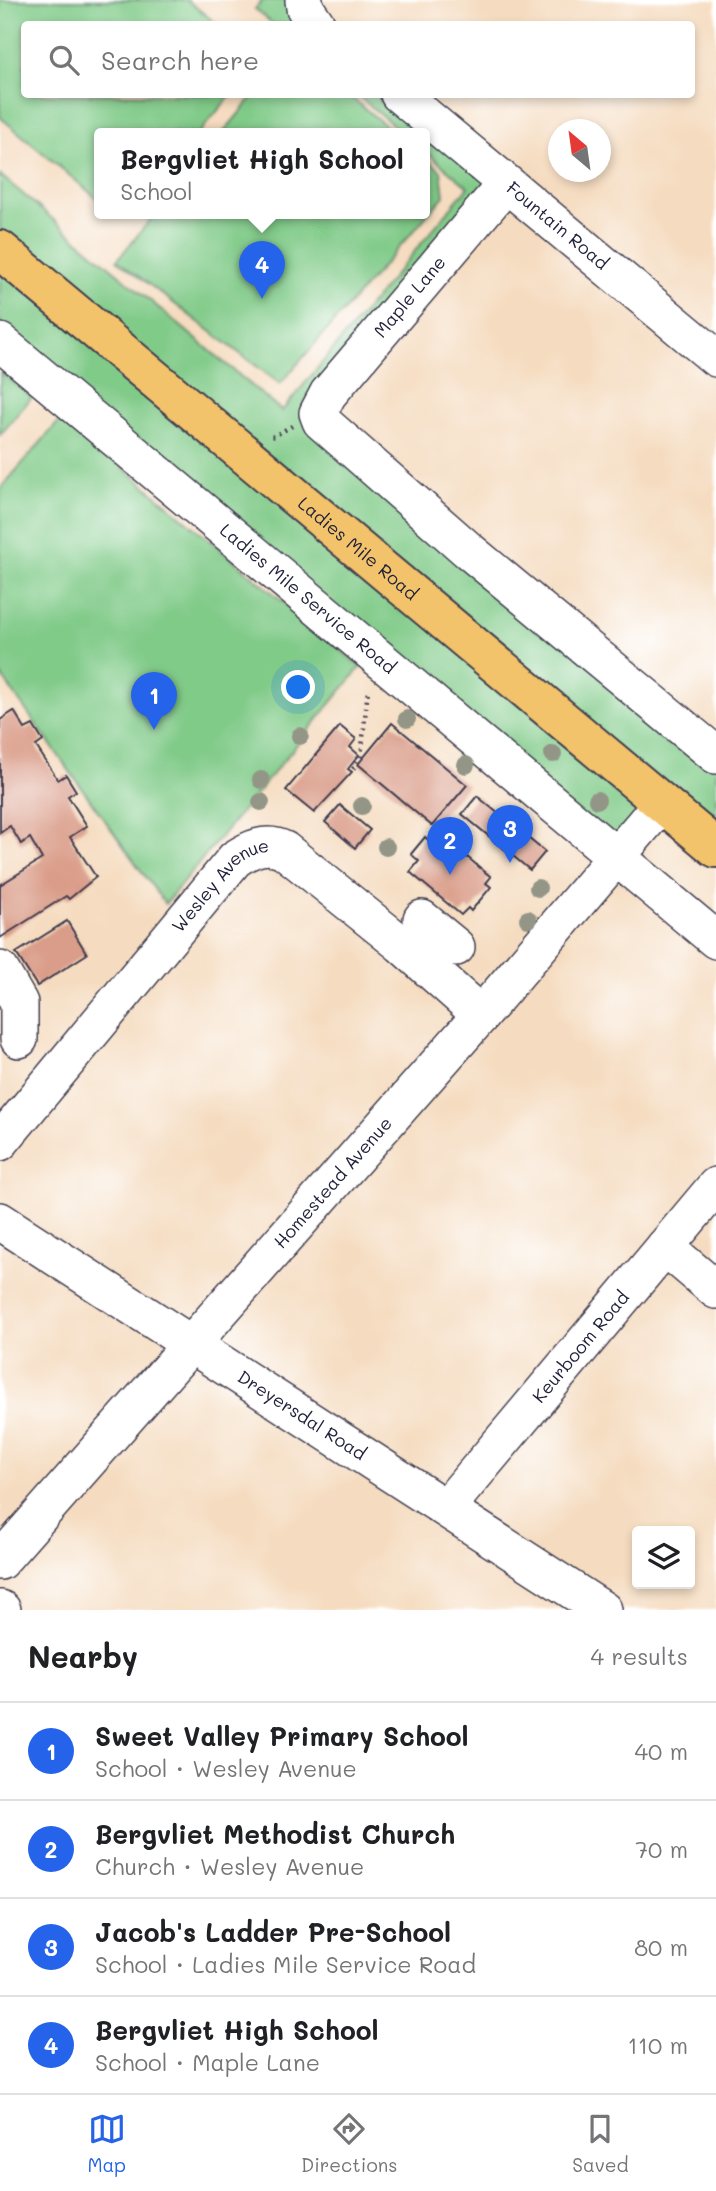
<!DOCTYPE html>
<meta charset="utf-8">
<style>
:root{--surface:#fff;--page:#f6f6f6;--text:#202124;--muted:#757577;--line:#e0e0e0;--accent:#2563eb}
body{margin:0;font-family:Mali,sans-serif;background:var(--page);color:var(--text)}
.controls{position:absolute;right:21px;bottom:21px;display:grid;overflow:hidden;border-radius:7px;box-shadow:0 4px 10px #0003}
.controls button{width:63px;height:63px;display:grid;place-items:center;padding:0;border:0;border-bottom:2px solid var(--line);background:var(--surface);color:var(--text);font:35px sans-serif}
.compass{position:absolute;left:548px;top:119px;width:63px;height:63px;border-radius:50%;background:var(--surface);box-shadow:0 4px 10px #0003;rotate:331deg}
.you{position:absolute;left:299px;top:688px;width:24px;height:24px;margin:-18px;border:5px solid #fff;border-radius:50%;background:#1a73e8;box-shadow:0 0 0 10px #1a73e833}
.badge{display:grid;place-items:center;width:46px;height:46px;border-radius:50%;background:var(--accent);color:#fff;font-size:23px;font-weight:700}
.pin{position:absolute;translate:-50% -58px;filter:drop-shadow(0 2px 4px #0008)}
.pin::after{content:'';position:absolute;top:37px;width:24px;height:21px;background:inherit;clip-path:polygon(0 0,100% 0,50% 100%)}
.popup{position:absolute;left:94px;top:128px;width:336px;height:91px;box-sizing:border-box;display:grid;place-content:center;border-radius:7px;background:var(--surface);filter:drop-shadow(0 2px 5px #0005);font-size:23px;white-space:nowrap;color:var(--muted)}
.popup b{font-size:26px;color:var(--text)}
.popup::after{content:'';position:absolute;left:50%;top:100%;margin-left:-14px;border:14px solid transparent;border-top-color:var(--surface)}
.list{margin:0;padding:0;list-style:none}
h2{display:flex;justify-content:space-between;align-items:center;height:91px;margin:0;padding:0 28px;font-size:30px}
h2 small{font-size:23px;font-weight:400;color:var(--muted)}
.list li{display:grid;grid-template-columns:46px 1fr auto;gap:21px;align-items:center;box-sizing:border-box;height:98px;padding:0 28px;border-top:2px solid var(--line)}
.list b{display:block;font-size:26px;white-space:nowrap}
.list p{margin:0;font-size:23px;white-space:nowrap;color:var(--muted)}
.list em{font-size:23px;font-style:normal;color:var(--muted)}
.icon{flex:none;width:38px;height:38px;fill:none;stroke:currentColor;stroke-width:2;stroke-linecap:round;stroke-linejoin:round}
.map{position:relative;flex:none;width:716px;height:1610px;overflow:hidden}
.search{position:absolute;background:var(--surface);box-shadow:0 4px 10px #0003;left:21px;right:21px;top:21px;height:77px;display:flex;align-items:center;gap:18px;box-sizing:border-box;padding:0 24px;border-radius:7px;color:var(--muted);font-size:26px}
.sheet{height:483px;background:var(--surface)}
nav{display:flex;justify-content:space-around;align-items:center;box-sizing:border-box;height:98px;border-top:2px solid var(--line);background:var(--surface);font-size:19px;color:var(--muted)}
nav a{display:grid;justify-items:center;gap:4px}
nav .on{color:var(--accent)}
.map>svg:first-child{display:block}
.green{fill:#81cb89;stroke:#527662;stroke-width:2}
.building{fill:#da9d89}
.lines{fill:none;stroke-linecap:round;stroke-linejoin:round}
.minor-casing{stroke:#423e4f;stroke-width:40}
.major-casing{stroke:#423e4f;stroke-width:42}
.path{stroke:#423e4f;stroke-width:4.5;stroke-dasharray:2 5;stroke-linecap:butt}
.minor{stroke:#fff;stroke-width:37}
.major{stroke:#f2c36a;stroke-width:38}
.tree{fill:#939686}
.labels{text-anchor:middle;stroke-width:6;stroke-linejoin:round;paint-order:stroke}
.street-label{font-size:18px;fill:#22223b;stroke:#fff}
</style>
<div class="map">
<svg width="716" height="1610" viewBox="0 0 716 1610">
<rect width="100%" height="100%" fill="#fff"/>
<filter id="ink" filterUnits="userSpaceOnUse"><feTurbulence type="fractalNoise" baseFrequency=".0143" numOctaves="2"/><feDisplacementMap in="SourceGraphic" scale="14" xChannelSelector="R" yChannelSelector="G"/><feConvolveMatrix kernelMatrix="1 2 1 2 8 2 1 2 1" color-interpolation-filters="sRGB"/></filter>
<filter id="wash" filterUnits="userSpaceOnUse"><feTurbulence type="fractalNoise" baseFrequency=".00686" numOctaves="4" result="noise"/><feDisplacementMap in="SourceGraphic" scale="28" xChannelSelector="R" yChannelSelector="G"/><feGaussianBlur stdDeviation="1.57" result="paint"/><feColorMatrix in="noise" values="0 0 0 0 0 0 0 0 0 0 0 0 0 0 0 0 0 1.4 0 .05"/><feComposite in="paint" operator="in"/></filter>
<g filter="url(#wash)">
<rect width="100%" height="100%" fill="#f5dcc0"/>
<g class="green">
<path d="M 0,0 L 187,0 L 217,24 L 24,24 L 24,94 L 231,95 L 199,133 L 99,133 L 99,200 L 0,117 Z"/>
<path d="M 263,0 L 304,0 L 316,24 L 273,24 L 255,9 Z"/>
<path d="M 255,94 L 348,95 L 395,133 L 223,133 Z"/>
<path d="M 357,95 L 399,95 L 506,184 L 321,404 L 716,755 L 716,848 L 662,803 L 615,857 L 0,342 L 0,175 L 282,411 L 468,187 L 425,151 L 425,133 L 403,133 Z"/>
<path d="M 425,157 L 441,171 L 444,196 L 280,384 L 117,260 L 156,213 L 425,213 Z"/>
<path d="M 0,372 L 32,397 L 0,435 Z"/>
<path d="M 63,417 L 361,667 L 165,904 L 0,674 L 0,489 Z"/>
</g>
<g id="blocks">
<g class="building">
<path d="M 14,711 L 25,729 L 33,725 L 43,741 L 36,746 L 58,780 L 66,775 L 76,791 L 68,796 L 87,826 L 70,837 L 96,877 L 69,899 L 66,896 L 0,938 L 0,885 L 42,859 L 30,838 L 21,844 L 10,826 L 0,833 L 0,720 Z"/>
<path d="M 392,723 L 467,785 L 432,826 L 358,764 Z"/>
<path d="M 340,726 L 356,739 L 350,747 L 359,755 L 348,769 L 352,772 L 314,813 L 286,790 Z"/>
<path d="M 477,796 L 545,852 L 530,870 L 462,814 Z"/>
<path d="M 340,805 L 370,830 L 355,848 L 325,822 Z"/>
<path d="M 442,836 L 491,877 L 486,883 L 491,887 L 471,911 L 468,908 L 461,915 L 410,872 L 419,861 L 411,854 L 425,837 L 434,845 Z"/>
<path d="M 67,921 L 87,954 L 37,986 L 16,953 Z"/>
</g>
</g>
</g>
<g filter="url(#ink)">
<use href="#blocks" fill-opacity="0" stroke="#423e4f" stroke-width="2"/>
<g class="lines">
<g class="minor-casing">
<g id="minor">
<path d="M 304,0 L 305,8 L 316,24"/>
<path id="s1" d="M 399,94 L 716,358"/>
<path d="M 506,184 L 328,394 L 318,413 L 321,421 L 468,550 L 716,755"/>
<path id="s2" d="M 0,342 L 716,940"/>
<path d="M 422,919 L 456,947"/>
<path d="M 0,970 L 19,1003 L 19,1039"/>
<path id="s3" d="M 0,1142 L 235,859 C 250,849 266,841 284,850 L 401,944 L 481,1015"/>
<path id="s4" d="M 0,1221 L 603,1610"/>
<path d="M 665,1247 L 716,1290"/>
<path id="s5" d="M 446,1508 L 716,1186"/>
<path id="s6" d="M 0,1561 L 481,1015 L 662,803"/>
<path d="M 0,1609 L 2,1610"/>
</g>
</g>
<g class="major-casing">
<g id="major">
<path id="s7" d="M 0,250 L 716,848"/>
</g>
</g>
<g class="path">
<path d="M 272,437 L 292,426"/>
<path d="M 353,769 L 361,757 L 368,689"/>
</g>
<use href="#minor" class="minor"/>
<use href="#major" class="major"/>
</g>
<g class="tree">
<circle cx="407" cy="719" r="9"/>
<circle cx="300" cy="736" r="9"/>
<circle cx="553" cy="754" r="9"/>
<circle cx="466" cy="765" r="9"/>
<circle cx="261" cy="780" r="9"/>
<circle cx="597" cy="800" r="9"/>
<circle cx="261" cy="802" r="9"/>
<circle cx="362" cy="806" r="9"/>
<circle cx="386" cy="847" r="9"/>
<circle cx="538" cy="888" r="9"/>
<circle cx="528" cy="919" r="9"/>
</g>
</g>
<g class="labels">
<g class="street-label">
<text dy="6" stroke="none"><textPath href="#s1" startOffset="206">Fountain Road</textPath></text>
<text transform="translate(410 297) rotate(-50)" y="6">Maple Lane</text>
<text dy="6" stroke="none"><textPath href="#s7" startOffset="466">Ladies Mile Road</textPath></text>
<text dy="6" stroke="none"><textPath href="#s2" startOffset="401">Ladies Mile Service Road</textPath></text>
<text dy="6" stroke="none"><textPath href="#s3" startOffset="340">Wesley Avenue</textPath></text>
<text dy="6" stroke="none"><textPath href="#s6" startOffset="504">Homestead Avenue</textPath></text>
<text dy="6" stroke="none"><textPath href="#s5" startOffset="210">Keurboom Road</textPath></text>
<text dy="6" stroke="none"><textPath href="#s4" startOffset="359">Dreyersdal Road</textPath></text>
</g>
</g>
</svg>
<div class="controls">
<button><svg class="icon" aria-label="layers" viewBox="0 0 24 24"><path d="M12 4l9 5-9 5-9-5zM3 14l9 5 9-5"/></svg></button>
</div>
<svg class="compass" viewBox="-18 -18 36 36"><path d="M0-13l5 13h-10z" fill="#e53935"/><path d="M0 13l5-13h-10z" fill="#757577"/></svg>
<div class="you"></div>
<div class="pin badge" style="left:154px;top:730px">1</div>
<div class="pin badge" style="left:450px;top:875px">2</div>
<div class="pin badge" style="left:510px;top:863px">3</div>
<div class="pin badge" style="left:262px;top:299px">4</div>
<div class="popup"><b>Bergvliet High School</b>School</div>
<div class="search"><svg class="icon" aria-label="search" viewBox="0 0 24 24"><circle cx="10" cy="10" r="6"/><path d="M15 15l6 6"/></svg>Search here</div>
</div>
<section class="sheet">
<h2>Nearby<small>4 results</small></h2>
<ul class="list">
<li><span class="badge">1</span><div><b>Sweet Valley Primary School</b><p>School · Wesley Avenue</p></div><em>40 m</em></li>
<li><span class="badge">2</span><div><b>Bergvliet Methodist Church</b><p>Church · Wesley Avenue</p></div><em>70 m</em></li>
<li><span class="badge">3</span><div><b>Jacob's Ladder Pre-School</b><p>School · Ladies Mile Service Road</p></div><em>80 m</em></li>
<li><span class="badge">4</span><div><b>Bergvliet High School</b><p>School · Maple Lane</p></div><em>110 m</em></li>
</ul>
</section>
<nav>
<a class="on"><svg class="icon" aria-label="map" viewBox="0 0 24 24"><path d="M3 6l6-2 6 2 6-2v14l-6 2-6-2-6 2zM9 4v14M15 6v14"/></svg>Map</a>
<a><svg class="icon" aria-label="directions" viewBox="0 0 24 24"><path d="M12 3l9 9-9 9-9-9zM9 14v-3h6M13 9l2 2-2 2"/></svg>Directions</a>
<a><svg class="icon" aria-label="saved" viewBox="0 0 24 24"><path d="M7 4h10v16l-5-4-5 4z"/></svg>Saved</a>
</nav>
